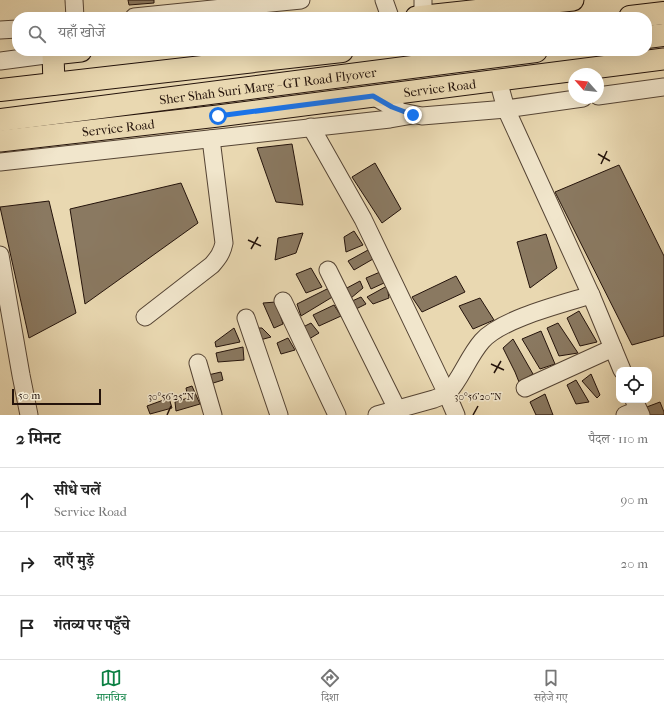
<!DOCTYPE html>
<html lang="hi">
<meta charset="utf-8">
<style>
:root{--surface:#fff;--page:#f6f6f6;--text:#222;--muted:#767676;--line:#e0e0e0;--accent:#0b8043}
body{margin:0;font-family:"IM FELL French Canon","Noto Serif Devanagari",serif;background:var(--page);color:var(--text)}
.controls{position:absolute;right:12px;bottom:12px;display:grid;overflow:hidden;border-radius:8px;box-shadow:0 4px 16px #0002}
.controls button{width:36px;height:36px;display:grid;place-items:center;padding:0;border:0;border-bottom:1px solid var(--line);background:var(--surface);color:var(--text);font:20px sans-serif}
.compass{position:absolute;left:568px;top:68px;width:36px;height:36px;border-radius:50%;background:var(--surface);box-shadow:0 4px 16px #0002;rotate:297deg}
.scale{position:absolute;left:12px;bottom:10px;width:89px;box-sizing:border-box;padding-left:4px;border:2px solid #24130b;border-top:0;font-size:11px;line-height:14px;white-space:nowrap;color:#24130b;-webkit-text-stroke:3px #f1e6cc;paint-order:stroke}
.stop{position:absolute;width:12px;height:12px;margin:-9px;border:3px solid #1a73e8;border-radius:50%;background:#fff}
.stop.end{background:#1a73e8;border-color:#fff;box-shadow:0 1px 4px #0008}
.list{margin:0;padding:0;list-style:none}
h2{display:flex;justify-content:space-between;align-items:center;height:52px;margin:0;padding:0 16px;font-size:17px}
h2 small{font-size:13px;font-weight:400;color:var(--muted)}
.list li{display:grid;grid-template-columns:26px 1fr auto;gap:12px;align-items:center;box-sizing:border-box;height:64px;padding:0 16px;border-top:1px solid var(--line)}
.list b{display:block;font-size:15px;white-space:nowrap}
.list p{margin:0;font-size:13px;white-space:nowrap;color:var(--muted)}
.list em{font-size:13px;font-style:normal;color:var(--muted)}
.icon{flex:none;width:22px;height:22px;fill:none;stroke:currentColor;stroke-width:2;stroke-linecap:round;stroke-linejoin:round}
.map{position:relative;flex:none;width:664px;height:415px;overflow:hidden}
.search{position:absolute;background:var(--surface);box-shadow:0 4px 16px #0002;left:12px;right:12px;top:12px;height:44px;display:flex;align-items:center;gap:10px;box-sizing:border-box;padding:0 14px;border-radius:16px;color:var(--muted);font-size:15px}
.sheet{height:244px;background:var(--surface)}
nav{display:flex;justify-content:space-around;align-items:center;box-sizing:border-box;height:56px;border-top:1px solid var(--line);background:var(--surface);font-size:11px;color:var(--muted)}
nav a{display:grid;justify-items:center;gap:2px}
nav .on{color:var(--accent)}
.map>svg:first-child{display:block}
.building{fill:#8a7961;stroke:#24130b}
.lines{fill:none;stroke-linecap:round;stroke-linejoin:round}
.minor-casing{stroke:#554434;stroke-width:19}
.major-casing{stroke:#24130b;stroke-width:23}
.highway-casing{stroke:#24130b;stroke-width:24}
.minor{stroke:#f1e6cc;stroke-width:17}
.major{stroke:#e9d8b1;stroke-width:21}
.highway{stroke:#e9d8b1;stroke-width:22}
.route{stroke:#1a73e8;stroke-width:5}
.ticks{fill:none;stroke:#24130b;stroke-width:1.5}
.labels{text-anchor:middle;stroke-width:3;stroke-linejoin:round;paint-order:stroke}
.street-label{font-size:13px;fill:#24130b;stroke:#f1e6cc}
.ticks-label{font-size:10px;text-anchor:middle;fill:#24130b;stroke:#f1e6cc;stroke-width:3;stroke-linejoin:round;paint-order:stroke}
</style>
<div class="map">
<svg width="664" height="415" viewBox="0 0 664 415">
<rect width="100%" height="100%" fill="#e9d8b1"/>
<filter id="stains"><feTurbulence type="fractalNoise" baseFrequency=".005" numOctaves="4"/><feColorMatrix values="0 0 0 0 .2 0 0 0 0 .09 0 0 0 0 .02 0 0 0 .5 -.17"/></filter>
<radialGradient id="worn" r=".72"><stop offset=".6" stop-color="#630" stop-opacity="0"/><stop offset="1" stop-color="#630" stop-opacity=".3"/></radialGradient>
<g class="building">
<path d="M 128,0 L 154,0 L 154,3 L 129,5 Z"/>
<path d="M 292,144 L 303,205 L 276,202 L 257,148 Z"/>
<path d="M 375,163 L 401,209 L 382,223 L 352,177 Z"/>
<path d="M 619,165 L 664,256 L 664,336 L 632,345 L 555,192 Z"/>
<path d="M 181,183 L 198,223 L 85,304 L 70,209 Z"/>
<path d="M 49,201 L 76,313 L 29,338 L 0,207 Z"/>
<path d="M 354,231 L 363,245 L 346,252 L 344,237 Z"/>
<path d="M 303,233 L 296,253 L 275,260 L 278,238 Z"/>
<path d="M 546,234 L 557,268 L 530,288 L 517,242 Z"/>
<path d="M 368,250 L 373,259 L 354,270 L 348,261 Z"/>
<path d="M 311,268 L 322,287 L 306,293 L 296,274 Z"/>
<path d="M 380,272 L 384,283 L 371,289 L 366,278 Z"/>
<path d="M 456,276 L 465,292 L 422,312 L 412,297 Z"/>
<path d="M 360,281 L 363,288 L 351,298 L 345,289 Z"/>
<path d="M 387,286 L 389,298 L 373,304 L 367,297 Z"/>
<path d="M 327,289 L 334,296 L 301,316 L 297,304 Z"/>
<path d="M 361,297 L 366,304 L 356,309 L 350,302 Z"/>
<path d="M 480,298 L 494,320 L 473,329 L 459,306 Z"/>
<path d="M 276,302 L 283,324 L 274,328 L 263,303 Z"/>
<path d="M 334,305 L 341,316 L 319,326 L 313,315 Z"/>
<path d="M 579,311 L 597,342 L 580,346 L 567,318 Z"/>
<path d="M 311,323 L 319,333 L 309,339 L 303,327 Z"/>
<path d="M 558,323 L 578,353 L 559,356 L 547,328 Z"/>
<path d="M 234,328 L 240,342 L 216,347 L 215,342 Z"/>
<path d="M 257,328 L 262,328 L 271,337 L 260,340 Z"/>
<path d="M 541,331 L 555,364 L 540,369 L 522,339 Z"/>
<path d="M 288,338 L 295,350 L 281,354 L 277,343 Z"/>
<path d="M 513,339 L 533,374 L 519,382 L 515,372 L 503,348 Z"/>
<path d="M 243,347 L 244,360 L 218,362 L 216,353 Z"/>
<path d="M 221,372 L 223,380 L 210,384 L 208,375 Z"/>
<path d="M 591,374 L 600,395 L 597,398 L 582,381 Z"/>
<path d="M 576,380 L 589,402 L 576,404 L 567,385 Z"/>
<path d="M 192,386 L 200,404 L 176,411 L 175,402 L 188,398 L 186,388 Z"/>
<path d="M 545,394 L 553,415 L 536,415 L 530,402 Z"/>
<path d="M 169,398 L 172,408 L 150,414 L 147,406 Z"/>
<path d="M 660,402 L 664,412 L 664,415 L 648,415 L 644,408 Z"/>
</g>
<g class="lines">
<g class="minor-casing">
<g id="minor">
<path d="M 74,0 L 75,17"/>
<path d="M 384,0 L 390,17"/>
<path d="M 423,16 L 423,0"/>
<path d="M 134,17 L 301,0"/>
<path d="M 0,30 L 17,29"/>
<path d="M 0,61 L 53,54"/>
<path d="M 498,80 L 506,109 L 591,295 L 622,370"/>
<path d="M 373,96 L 392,107 L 402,112 L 422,116 L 506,109 L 583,98"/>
<path d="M 598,96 L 664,87"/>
<path d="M 311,127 L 363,219 L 447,394 L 434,399 L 377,415"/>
<path d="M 0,162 L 390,119 L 413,115"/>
<path d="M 0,255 L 21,375 L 29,415"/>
<path d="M 328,270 L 400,415"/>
<path d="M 283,301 L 337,415"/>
<path d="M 145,317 L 212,265 C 218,258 222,253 224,243 L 211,139"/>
<path d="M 246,318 L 279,415"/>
<path d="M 198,363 L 213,415"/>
<path d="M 525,388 L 613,348"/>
<path d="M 634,400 L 641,415"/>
<path d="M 456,415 L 447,394 C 461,379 468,357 482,341 C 501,319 562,304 591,295"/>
<path d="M 625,415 L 638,410"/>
</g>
</g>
<g class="major-casing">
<g id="major">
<path d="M 416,17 L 573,0"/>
<path d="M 54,84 L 53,54 L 81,51"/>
<path id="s1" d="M 0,141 L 218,116 L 664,59"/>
</g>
</g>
<g class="highway-casing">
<g id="highway">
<path d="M 630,17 L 664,13"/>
<path d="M 647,37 L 664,35"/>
<path d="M 0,90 L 342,51"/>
<path id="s2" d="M 0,120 L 536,51"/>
</g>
</g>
<use href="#minor" class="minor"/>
<use href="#major" class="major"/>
<use href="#highway" class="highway"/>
</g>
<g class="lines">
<path class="route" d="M 218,116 L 373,96 L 392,107 L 413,115"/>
</g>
<path class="ticks" d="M 598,154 L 610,161M 601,164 L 607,151M 248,240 L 261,246M 251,249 L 258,237M 491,364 L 504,370M 494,373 L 501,361M 167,415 L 171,406M 473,415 L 478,406"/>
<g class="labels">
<g class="street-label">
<text dy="5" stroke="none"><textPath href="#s2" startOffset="270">Sher Shah Suri Marg - GT Road Flyover</textPath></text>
<text dy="5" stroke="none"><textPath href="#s1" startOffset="443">Service Road</textPath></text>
<text dy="5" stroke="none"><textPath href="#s1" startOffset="119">Service Road</textPath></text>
</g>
</g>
<g class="ticks-label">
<text x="171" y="400">30°56'25"N</text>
<text x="478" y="400">30°56'20"N</text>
</g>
<rect width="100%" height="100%" filter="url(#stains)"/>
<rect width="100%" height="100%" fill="url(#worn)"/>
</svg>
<div class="controls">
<button><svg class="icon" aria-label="locate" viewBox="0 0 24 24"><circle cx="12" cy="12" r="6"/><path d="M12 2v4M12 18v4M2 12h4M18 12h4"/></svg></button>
</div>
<svg class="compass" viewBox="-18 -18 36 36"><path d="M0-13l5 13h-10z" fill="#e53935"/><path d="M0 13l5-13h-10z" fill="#767676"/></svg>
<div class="scale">50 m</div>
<div class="stop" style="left:218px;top:116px"></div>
<div class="stop end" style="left:413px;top:115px"></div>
<div class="search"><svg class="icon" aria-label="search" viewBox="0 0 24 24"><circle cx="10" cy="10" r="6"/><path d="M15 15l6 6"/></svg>यहाँ खोजें</div>
</div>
<section class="sheet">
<h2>2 मिनट<small>पैदल · 110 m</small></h2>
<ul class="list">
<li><svg class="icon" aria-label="ahead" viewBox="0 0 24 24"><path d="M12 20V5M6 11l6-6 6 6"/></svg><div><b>सीधे चलें</b><p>Service Road</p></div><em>90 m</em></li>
<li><svg class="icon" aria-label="right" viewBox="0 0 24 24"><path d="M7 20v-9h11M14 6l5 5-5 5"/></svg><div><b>दाएँ मुड़ें</b></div><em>20 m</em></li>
<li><svg class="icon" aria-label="arrive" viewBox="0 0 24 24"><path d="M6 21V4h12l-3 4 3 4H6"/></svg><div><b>गंतव्य पर पहुँचे</b></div></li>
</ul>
</section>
<nav>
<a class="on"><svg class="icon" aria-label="map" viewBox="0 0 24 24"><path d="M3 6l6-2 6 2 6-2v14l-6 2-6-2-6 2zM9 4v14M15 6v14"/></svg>मानचित्र</a>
<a><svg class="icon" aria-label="directions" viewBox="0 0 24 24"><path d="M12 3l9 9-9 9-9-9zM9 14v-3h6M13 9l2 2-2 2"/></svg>दिशा</a>
<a><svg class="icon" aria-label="saved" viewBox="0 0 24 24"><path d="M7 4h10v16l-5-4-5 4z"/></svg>सहेजे गए</a>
</nav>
